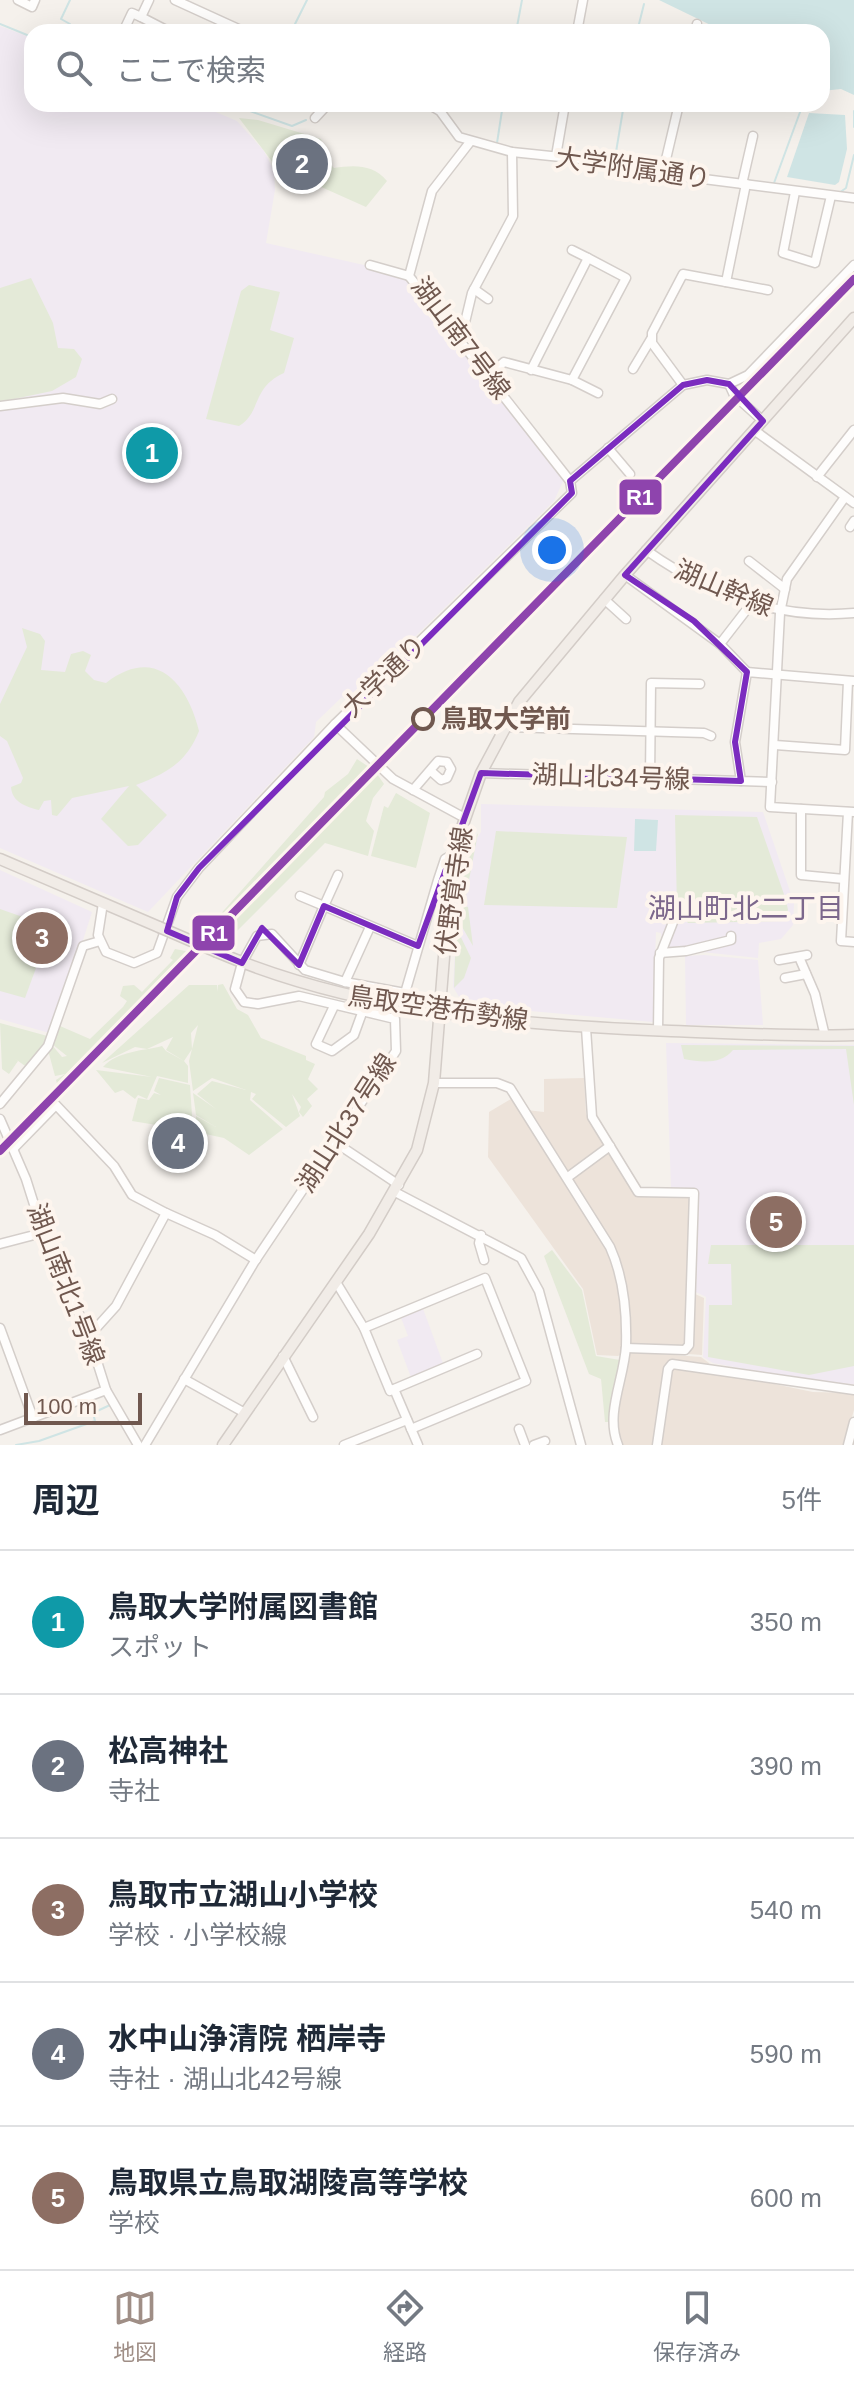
<!DOCTYPE html>
<html lang="ja">
<meta charset="utf-8">
<style>
:root{--surface:#fff;--page:#f2f2f3;--text:#1f2937;--muted:#747a83;--line:#e0e1e3;--accent:#9f8e86}
body{margin:0;font-family:Helvetica,"Noto Sans JP",sans-serif;background:var(--page);color:var(--text)}
.scale{position:absolute;left:24px;bottom:20px;width:118px;box-sizing:border-box;padding-left:8px;border:4px solid #70584f;border-top:0;font-size:22px;line-height:28px;white-space:nowrap;color:#70584f;-webkit-text-stroke:6px #fdf5ee;paint-order:stroke}
.you{position:absolute;left:552px;top:550px;width:28px;height:28px;margin:-20px;border:6px solid #fff;border-radius:50%;background:#1a73e8;box-shadow:0 0 0 12px #1a73e833}
.badge{display:grid;place-items:center;width:52px;height:52px;border-radius:50%;background:var(--accent);color:#fff;font-size:26px;font-weight:700}
.pin{position:absolute;translate:-50% -50%;border:4px solid #fff;box-shadow:0 2px 8px #0006}
.list{margin:0;padding:0;list-style:none}
h2{display:flex;justify-content:space-between;align-items:center;height:104px;margin:0;padding:0 32px;font-size:34px}
h2 small{font-size:26px;font-weight:400;color:var(--muted)}
.list li{display:grid;grid-template-columns:52px 1fr auto;gap:24px;align-items:center;box-sizing:border-box;height:144px;padding:0 32px;border-top:2px solid var(--line)}
.list b{display:block;font-size:30px;white-space:nowrap}
.list p{margin:0;font-size:26px;white-space:nowrap;color:var(--muted)}
.list em{font-size:26px;font-style:normal;color:var(--muted)}
.icon{flex:none;width:44px;height:44px;fill:none;stroke:currentColor;stroke-width:2;stroke-linecap:round;stroke-linejoin:round}
.map{position:relative;flex:none;width:854px;height:1445px;overflow:hidden}
.search{position:absolute;background:var(--surface);box-shadow:0 8px 32px #0002;left:24px;right:24px;top:24px;height:88px;display:flex;align-items:center;gap:20px;box-sizing:border-box;padding:0 28px;border-radius:24px;color:var(--muted);font-size:30px}
.sheet{height:824px;background:var(--surface)}
nav{display:flex;justify-content:space-around;align-items:center;box-sizing:border-box;height:112px;border-top:2px solid var(--line);background:var(--surface);font-size:22px;color:var(--muted)}
nav a{display:grid;justify-items:center;gap:4px}
nav .on{color:var(--accent)}
.map>svg:first-child{display:block}
.residential{fill:#ede3da}
.education{fill:#f1eaf2}
.green{fill:#e4ead8}
.water{fill:#cfe4e4}
.lines{fill:none;stroke-linecap:round;stroke-linejoin:round}
.stream{stroke:#cfe4e4;stroke-width:2}
.minor-casing{stroke:#d4ceca;stroke-width:11}
.major-casing{stroke:#d3ccc7;stroke-width:13}
.minor{stroke:#fefdfc;stroke-width:8}
.major{stroke:#f1ece7;stroke-width:10}
.major-bridge-casing{stroke:#d3ccc7;stroke-width:13;stroke-linecap:butt}
.major-bridge{stroke:#f1ece7;stroke-width:10}
.rail-1-casing{stroke:#fdf5ee;stroke-width:14}
.rail-1{stroke:#8e44ad;stroke-width:8}
.marked{fill:none;stroke:#7b2cbf;stroke-width:6;stroke-linejoin:round}
.stop-dot{fill:#fdf5ee;stroke:#70584f;stroke-width:4}
.labels{text-anchor:middle;stroke-width:8;stroke-linejoin:round;paint-order:stroke}
.street-label{font-size:26px;fill:#70584f;stroke:#fdf5ee}
.stop-label{font-size:26px;font-weight:bold;fill:#70584f;stroke:#fdf5ee;text-anchor:start}
.neighbourhood-label{font-size:28px;fill:#7c678c;stroke:#fdf5ee}
.line-badge{stroke:#fdf5ee;stroke-width:3}
.badge-label{font-size:22px;text-anchor:middle;font-weight:bold;fill:#fff}
</style>
<div class="map">
<svg width="854" height="1445" viewBox="0 0 854 1445">
<rect width="100%" height="100%" fill="#f5f1ec"/>
<g class="residential">
<path d="M 584,1078 L 586,1114 L 635,1192 L 639,1196 L 687,1195 L 692,1201 L 695,1294 L 704,1298 L 702,1355 L 630,1350 L 618,1356 L 597,1355 L 583,1289 L 488,1157 L 489,1112 L 511,1099 L 518,1109 L 544,1112 L 544,1079 Z"/>
<path d="M 633,1352 L 701,1357 L 709,1363 L 711,1371 L 813,1392 L 854,1393 L 854,1410 L 844,1445 L 620,1445 L 618,1413 L 628,1354 Z"/>
</g>
<g class="education">
<path d="M 0,26 L 32,38 L 32,104 L 197,104 L 237,121 L 264,151 L 274,171 L 275,190 L 266,243 L 404,274 L 564,479 L 554,501 L 348,702 L 342,697 L 316,722 L 314,737 L 148,912 L 0,848 Z"/>
<path d="M 481,804 L 763,812 L 794,903 L 793,925 L 781,939 L 759,943 L 758,958 L 702,952 L 663,956 L 661,933 L 656,932 L 653,1022 L 464,1005 L 453,987 L 459,883 L 462,861 L 481,832 Z"/>
<path d="M 0,870 L 92,912 L 53,1034 L 0,1019 Z"/>
<path d="M 704,955 L 758,960 L 763,1025 L 686,1025 L 685,956 Z"/>
<path d="M 666,1043 L 854,1045 L 854,1384 L 819,1383 L 713,1363 L 703,1357 L 706,1297 L 696,1292 L 699,1193 L 695,1188 L 671,1188 Z"/>
<path d="M 422,1306 L 444,1366 L 412,1380 L 397,1340 L 408,1336 L 400,1315 Z"/>
</g>
<g class="green">
<path d="M 239,118 L 258,120 L 321,139 L 326,160 L 334,168 C 354,165 373,164 387,181 L 366,207 L 319,186 L 283,176 Z"/>
<path d="M 31,278 L 53,323 L 58,348 L 74,349 L 82,359 L 76,377 L 52,391 L 0,402 L 0,288 Z"/>
<path d="M 249,285 L 280,292 L 270,330 L 294,338 L 284,373 C 251,388 262,412 239,426 L 206,419 L 241,291 Z"/>
<path d="M 22,628 L 40,634 L 45,641 L 41,670 L 65,672 L 71,654 L 83,651 L 91,655 L 85,671 L 94,680 L 106,683 C 155,645 187,682 199,731 C 186,763 167,773 136,785 L 167,815 L 138,845 L 128,846 L 101,819 L 129,786 L 72,798 L 57,816 L 52,815 L 51,800 L 44,801 L 39,810 C 26,807 12,802 11,787 L 21,783 L 23,778 L 7,741 L 0,736 L 0,704 L 27,647 Z"/>
<path d="M 357,759 L 372,769 L 206,937 L 202,935 L 324,797 L 325,792 L 348,774 Z"/>
<path d="M 377,774 L 384,784 L 373,798 L 366,821 L 374,831 L 368,856 L 325,843 L 224,944 L 212,939 Z"/>
<path d="M 396,793 L 430,813 L 416,868 L 371,856 L 384,806 L 388,808 Z"/>
<path d="M 675,815 L 757,817 L 786,900 L 788,910 L 783,921 L 688,923 L 677,908 Z"/>
<path d="M 496,831 L 627,837 L 617,908 L 484,905 Z"/>
<path d="M 478,833 L 464,906 L 468,907 L 473,946 L 457,918 L 462,861 Z"/>
<path d="M 0,909 L 40,923 L 47,938 L 25,998 L 0,991 Z"/>
<path d="M 456,927 L 471,958 L 464,978 L 454,988 Z"/>
<path d="M 175,949 L 191,952 L 58,1087 L 56,1080 L 65,1074 L 55,1076 L 48,1050 L 52,1045 L 62,1057 L 67,1056 L 52,1044 L 60,1026 L 90,1039 L 123,1007 L 127,1001 L 120,996 L 123,986 L 134,985 L 142,992 L 173,960 L 170,958 Z"/>
<path d="M 223,984 L 237,1009 L 248,1015 L 261,1038 L 306,1056 L 306,1060 L 315,1064 L 308,1079 L 318,1089 L 307,1099 L 312,1106 L 303,1117 L 299,1112 L 301,1107 L 292,1094 L 300,1116 L 286,1127 L 252,1099 L 256,1094 L 251,1092 L 250,1100 L 283,1129 L 249,1155 L 224,1138 L 196,1132 L 196,1116 L 216,1127 L 196,1115 L 193,1093 L 216,1109 L 197,1094 L 212,1081 L 246,1090 L 212,1078 L 193,1091 L 189,1061 L 198,1025 L 191,1033 L 192,1049 L 184,1061 L 188,1066 L 188,1083 L 157,1076 L 147,1099 L 138,1095 L 135,1099 L 123,1090 L 115,1093 L 96,1070 L 152,1077 L 103,1067 C 117,1051 143,1051 162,1046 L 166,1051 L 184,1061 L 166,1050 L 173,1037 L 147,1049 L 135,1047 L 102,1063 L 189,985 L 217,985 L 217,992 L 218,985 Z"/>
<path d="M 0,1023 L 51,1037 L 28,1068 L 14,1058 L 18,1061 L 9,1074 L 2,1069 Z"/>
<path d="M 681,1045 L 854,1046 L 854,1105 L 846,1049 L 733,1050 C 721,1065 701,1062 684,1059 Z"/>
<path d="M 159,1078 L 190,1085 L 193,1131 L 132,1121 L 138,1098 L 149,1100 L 154,1093 L 161,1095 L 154,1091 Z"/>
<path d="M 711,1245 L 854,1245 L 854,1366 L 809,1375 L 708,1357 L 709,1305 L 732,1305 L 731,1264 L 708,1264 Z"/>
<path d="M 552,1250 L 582,1290 L 596,1356 L 620,1360 L 609,1422 L 605,1422 L 601,1379 L 589,1374 L 544,1256 Z"/>
</g>
<g class="water">
<path d="M 659,0 L 854,0 L 854,95 L 841,89 L 822,91 L 822,32 L 725,32 Z"/>
<path d="M 809,113 L 845,115 L 847,149 L 839,182 L 835,185 L 787,177 Z"/>
<path d="M 635,819 L 658,820 L 656,851 L 634,851 Z"/>
<path d="M 795,1216 L 796,1239 L 763,1240 L 762,1218 Z"/>
</g>
<g class="lines">
<g class="stream">
<path d="M 0,24 L 32,37"/>
<path d="M 67,32 L 70,24 L 61,19 L 70,0"/>
<path d="M 291,32 L 307,0"/>
<path d="M 516,32 L 522,0"/>
<path d="M 637,32 L 644,4"/>
<path d="M 230,104 L 292,126 L 306,120"/>
<path d="M 254,108 L 256,104"/>
<path d="M 854,111 L 854,127"/>
<path d="M 497,143 L 503,104"/>
<path d="M 567,153 L 585,155"/>
<path d="M 615,158 L 624,104"/>
<path d="M 615,159 L 630,161"/>
<path d="M 745,180 L 759,182"/>
<path d="M 774,183 L 803,104"/>
<path d="M 839,193 L 846,188 L 854,155"/>
<path d="M 16,1445 L 39,1441 L 95,1421 L 93,1413 L 110,1405"/>
</g>
<g class="minor-casing">
<g id="minor">
<path d="M 18,0 L 32,7 L 35,0"/>
<path d="M 175,0 L 245,32"/>
<path d="M 141,17 L 170,32"/>
<path d="M 123,32 L 132,13 L 141,17 L 149,0"/>
<path d="M 577,32 L 583,0"/>
<path d="M 695,32 L 697,24"/>
<path d="M 428,104 L 440,111 L 459,137 L 512,152 L 609,162 L 680,176 L 854,198"/>
<path d="M 315,118 L 328,104"/>
<path d="M 470,142 L 432,191 L 409,276 L 570,481"/>
<path d="M 556,156 L 565,104"/>
<path d="M 663,172 L 679,104"/>
<path d="M 742,184 L 753,136"/>
<path d="M 795,192 L 783,253 L 815,263 L 831,196"/>
<path d="M 572,250 L 588,258"/>
<path d="M 370,265 L 409,276"/>
<path d="M 726,282 L 768,290"/>
<path d="M 474,289 L 488,299"/>
<path d="M 461,339 L 472,293 L 513,216 L 512,152"/>
<path d="M 633,369 L 651,339"/>
<path d="M 488,376 L 504,362 L 572,380 L 626,278 L 588,258 L 531,370"/>
<path d="M 572,380 L 598,393"/>
<path d="M 729,384 L 748,375 L 854,265"/>
<path d="M 729,384 L 734,395 L 763,421"/>
<path d="M 683,385 L 652,343 L 652,333 L 683,274 L 726,282 L 746,184"/>
<path d="M 0,406 L 63,398 L 100,404 L 112,399"/>
<path d="M 754,430 L 854,503"/>
<path d="M 608,448 L 630,474"/>
<path d="M 817,477 L 854,430"/>
<path d="M 845,497 L 787,579 L 780,613 L 770,807 L 854,812"/>
<path d="M 850,527 L 854,521"/>
<path d="M 646,550 C 709,595 777,620 854,613"/>
<path d="M 749,561 L 785,589"/>
<path d="M 625,575 L 720,644"/>
<path d="M 604,599 L 626,619"/>
<path d="M 747,672 L 720,644 L 751,604"/>
<path d="M 335,724 L 393,779 L 463,817"/>
<path d="M 505,727 L 704,733 L 711,736"/>
<path d="M 775,745 L 845,750 L 848,681"/>
<path d="M 481,773 L 741,781"/>
<path d="M 650,779 L 651,683 L 700,684"/>
<path d="M 772,782 L 741,781 L 735,742 L 747,672 L 854,681"/>
<path d="M 413,790 L 438,761 L 447,762 L 451,769 L 447,778 L 441,780 L 432,772"/>
<path d="M 801,809 L 801,875 L 844,879"/>
<path d="M 848,812 L 841,941 L 854,942"/>
<path d="M 300,896 L 324,906 L 338,875"/>
<path d="M 103,903 L 98,935 L 106,952 L 134,963 L 157,953 L 177,897 L 199,868 L 335,724 L 572,493 L 570,481 L 683,385 L 707,380 L 729,384"/>
<path d="M 660,953 L 686,951 L 731,940 L 731,936"/>
<path d="M 799,957 L 815,994 L 825,1036"/>
<path d="M 779,960 L 807,955"/>
<path d="M 299,965 L 324,906 L 418,946"/>
<path d="M 785,978 L 806,974"/>
<path d="M 345,982 L 370,927"/>
<path d="M 334,1006 L 316,1044 L 332,1051 L 354,1035 L 362,1013"/>
<path d="M 586,1028 L 592,1117 L 638,1192 L 694,1193 L 689,1345 L 685,1350 L 626,1348"/>
<path d="M 658,1031 L 659,958 L 677,912"/>
<path d="M 434,1083 L 497,1083 L 510,1088 L 610,1247 C 624,1278 627,1312 626,1346 C 624,1380 605,1413 618,1445"/>
<path d="M 0,1104 L 48,1046 L 83,946 L 100,941"/>
<path d="M 0,1119 L 26,1179 L 45,1239 L 89,1336 L 106,1390 L 138,1445"/>
<path d="M 333,1141 L 399,1185"/>
<path d="M 14,1148 L 56,1105 L 114,1166 L 132,1195 L 166,1213"/>
<path d="M 568,1177 L 610,1146"/>
<path d="M 395,1192 L 521,1258 L 539,1291 L 581,1445"/>
<path d="M 481,1235 L 479,1243 L 484,1260"/>
<path d="M 0,1244 L 42,1233"/>
<path d="M 336,1282 L 364,1328 L 390,1391 L 394,1389 L 418,1445"/>
<path d="M 0,1328 L 33,1418"/>
<path d="M 364,1328 L 485,1278 L 526,1381 L 411,1429"/>
<path d="M 89,1336 L 116,1306 L 166,1213 L 215,1235 L 256,1260"/>
<path d="M 283,1356 L 313,1417"/>
<path d="M 184,1379 L 245,1413"/>
<path d="M 394,1389 L 477,1354"/>
<path d="M 519,1429 L 525,1445"/>
<path d="M 0,1430 L 106,1390"/>
<path d="M 145,1445 L 255,1261 L 396,1051 L 395,1019 L 299,996 L 258,1004 L 244,1002 L 235,989 L 242,963 L 257,936 L 272,934 L 305,970 L 345,982 L 405,993 L 438,880 L 445,859 L 455,853"/>
<path d="M 344,1445 L 407,1420"/>
<path d="M 534,1445 L 545,1441"/>
<path d="M 657,1445 L 668,1369 L 672,1364 L 854,1390"/>
<path d="M 848,1445 L 854,1422"/>
</g>
</g>
<g class="major-casing">
<g id="major">
<path d="M 0,859 L 159,927"/>
<path d="M 217,952 C 360,1013 516,1025 671,1031 C 732,1033 793,1037 854,1035"/>
<path d="M 223,1445 L 369,1234 L 417,1150 L 434,1083 L 449,894 L 459,836 L 481,773 L 519,702 L 625,575 L 854,318"/>
</g>
</g>
<use href="#minor" class="minor"/>
<use href="#major" class="major"/>
<g class="major-bridge-casing">
<path id="major-bridge" d="M 159,927 L 217,952"/>
</g>
<use href="#major-bridge" class="major-bridge"/>
<g class="rail-1-casing">
<path id="rail-1" d="M 0,1151 L 854,279"/>
</g>
<use href="#rail-1" class="rail-1"/>
</g>
<path class="marked" d="M 707,380 L 729,384 L 763,421 L 625,575 L 694,621 L 747,672 L 735,742 L 741,781 L 481,773 L 418,946 L 324,906 L 299,965 L 262,928 L 242,963 L 167,931 L 177,897 L 199,868 L 572,493 L 570,481 L 683,385 Z"/>
<circle class="stop-dot" cx="423" cy="719" r="10"/>
<g class="labels">
<g class="street-label">
<text transform="translate(633 168) rotate(8)" y="9">大学附属通り</text>
<text transform="translate(461 338) rotate(53)" y="9">湖山南7号線</text>
<text transform="translate(724 588) rotate(23)" y="9">湖山幹線</text>
<text transform="translate(384 676) rotate(-44)" y="9">大学通り</text>
<text transform="translate(611 777) rotate(2)" y="9">湖山北34号線</text>
<text transform="translate(454 891) rotate(-82)" y="9">伏野覚寺線</text>
<text transform="translate(438 1008) rotate(8)" y="9">鳥取空港布勢線</text>
<text transform="translate(346 1123) rotate(-57)" y="9">湖山北37号線</text>
<text transform="translate(66 1284) rotate(69)" y="9">湖山南北1号線</text>
</g>
<g class="stop-label">
<text x="441" y="728">鳥取大学前</text>
</g>
<g class="neighbourhood-label">
<text x="746" y="918">湖山町北二丁目</text>
</g>
</g>
<g class="line-badge">
<rect x="618" y="478" width="45" height="38" rx="8" fill="#8e44ad"/>
<rect x="191" y="914" width="45" height="38" rx="8" fill="#8e44ad"/>
</g>
<g class="badge-label">
<text x="640" y="505">R1</text>
<text x="214" y="941">R1</text>
</g>
</svg>
<div class="scale">100 m</div>
<div class="you"></div>
<div class="pin badge" style="left:152px;top:453px;background:#0f9aa8">1</div>
<div class="pin badge" style="left:302px;top:164px;background:#6b7280">2</div>
<div class="pin badge" style="left:42px;top:938px;background:#8d6e63">3</div>
<div class="pin badge" style="left:178px;top:1143px;background:#6b7280">4</div>
<div class="pin badge" style="left:776px;top:1222px;background:#8d6e63">5</div>
<div class="search"><svg class="icon" aria-label="search" viewBox="0 0 24 24"><circle cx="10" cy="10" r="6"/><path d="M15 15l6 6"/></svg>ここで検索</div>
</div>
<section class="sheet">
<h2>周辺<small>5件</small></h2>
<ul class="list">
<li><span class="badge" style="background:#0f9aa8">1</span><div><b>鳥取大学附属図書館</b><p>スポット</p></div><em>350 m</em></li>
<li><span class="badge" style="background:#6b7280">2</span><div><b>松高神社</b><p>寺社</p></div><em>390 m</em></li>
<li><span class="badge" style="background:#8d6e63">3</span><div><b>鳥取市立湖山小学校</b><p>学校 · 小学校線</p></div><em>540 m</em></li>
<li><span class="badge" style="background:#6b7280">4</span><div><b>水中山浄清院 栖岸寺</b><p>寺社 · 湖山北42号線</p></div><em>590 m</em></li>
<li><span class="badge" style="background:#8d6e63">5</span><div><b>鳥取県立鳥取湖陵高等学校</b><p>学校</p></div><em>600 m</em></li>
</ul>
</section>
<nav>
<a class="on"><svg class="icon" aria-label="map" viewBox="0 0 24 24"><path d="M3 6l6-2 6 2 6-2v14l-6 2-6-2-6 2zM9 4v14M15 6v14"/></svg>地図</a>
<a><svg class="icon" aria-label="directions" viewBox="0 0 24 24"><path d="M12 3l9 9-9 9-9-9zM9 14v-3h6M13 9l2 2-2 2"/></svg>経路</a>
<a><svg class="icon" aria-label="saved" viewBox="0 0 24 24"><path d="M7 4h10v16l-5-4-5 4z"/></svg>保存済み</a>
</nav>
